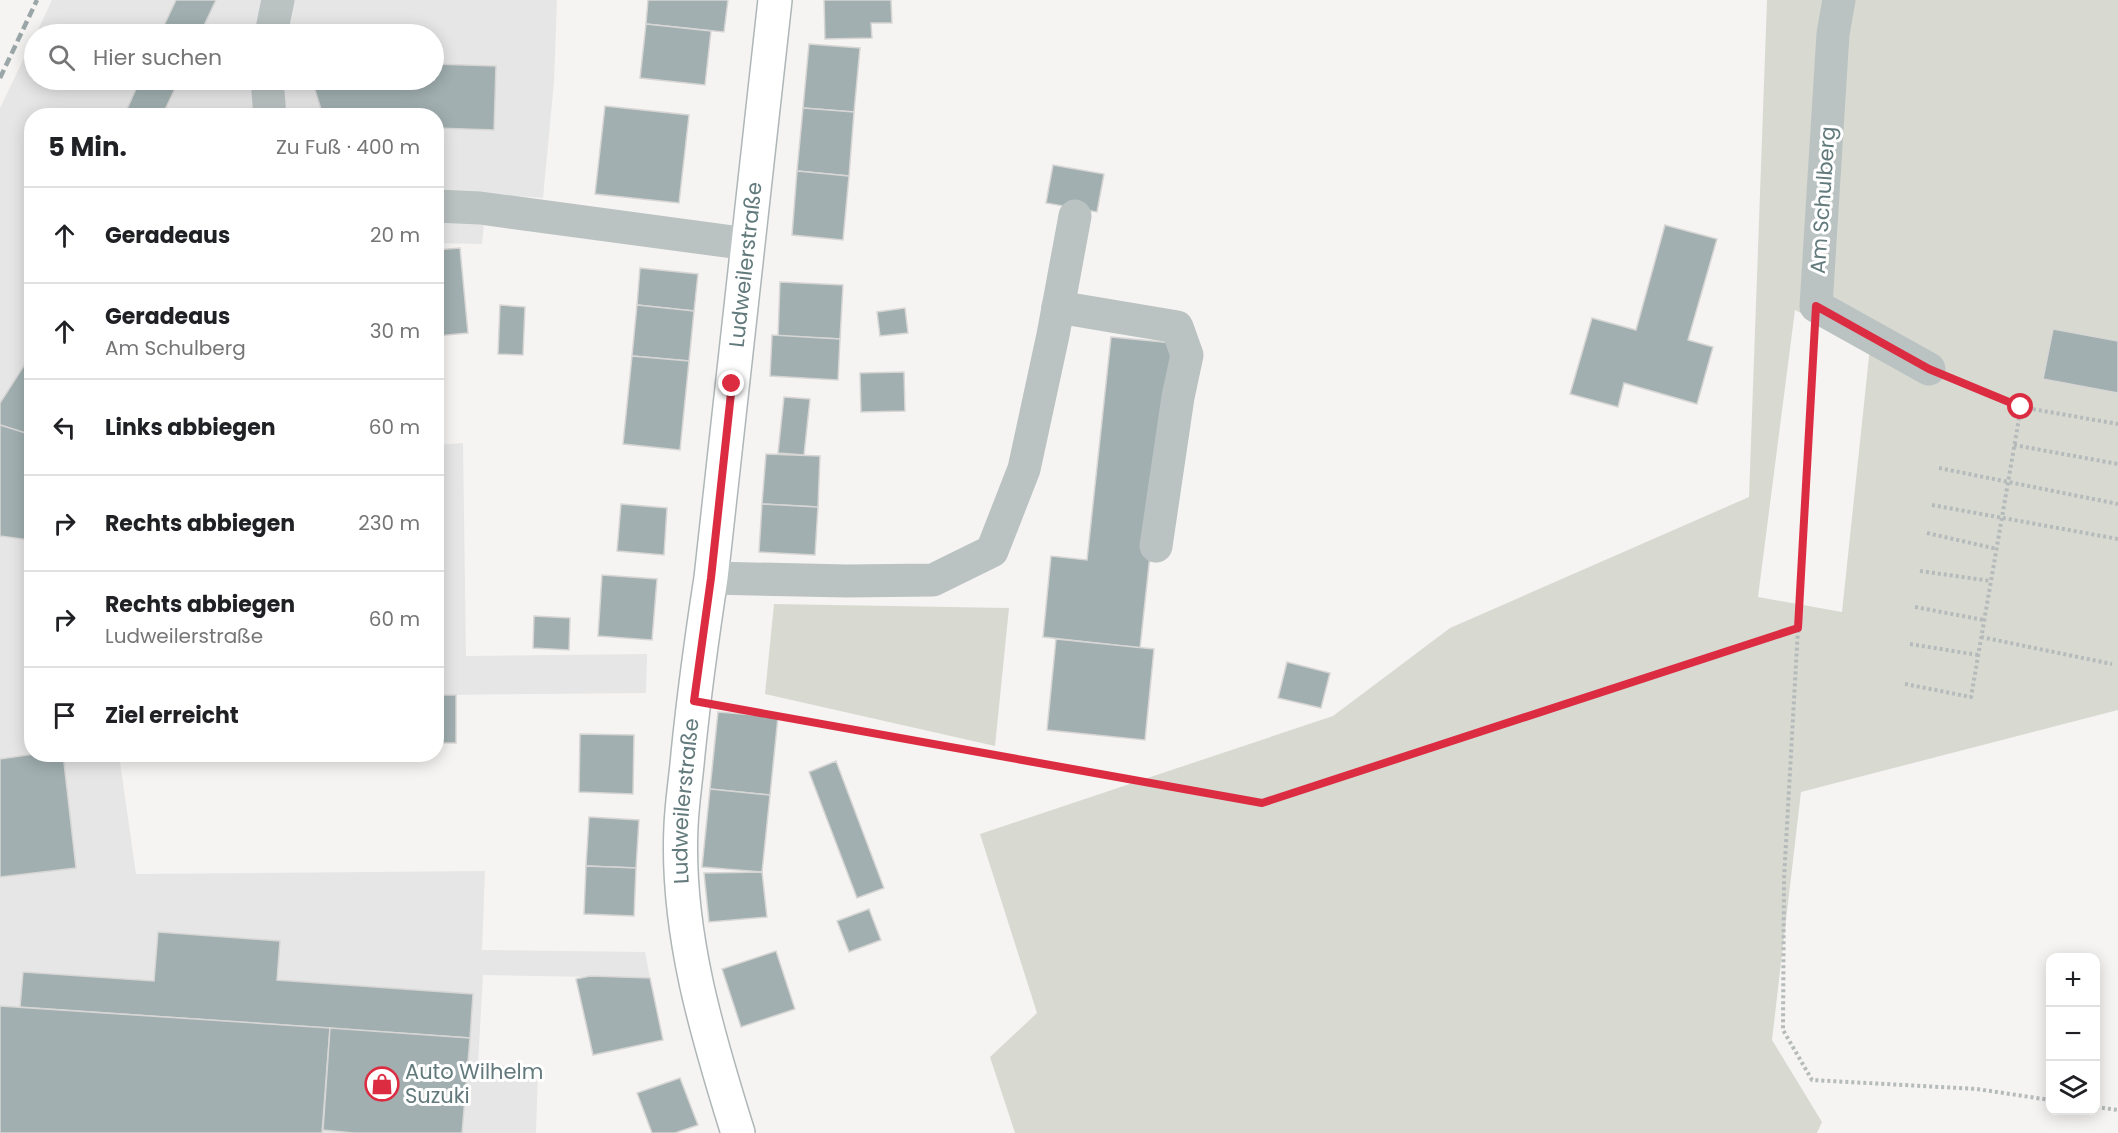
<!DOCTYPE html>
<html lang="de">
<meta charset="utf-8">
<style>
:root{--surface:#fff;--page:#f6f6f6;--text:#202124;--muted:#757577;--line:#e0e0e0}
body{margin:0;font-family:Poppins,sans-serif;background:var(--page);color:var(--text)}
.controls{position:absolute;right:18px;bottom:18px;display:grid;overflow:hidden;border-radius:12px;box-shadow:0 3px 15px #0003}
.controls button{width:54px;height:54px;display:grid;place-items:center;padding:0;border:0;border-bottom:2px solid var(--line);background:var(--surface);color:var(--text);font:30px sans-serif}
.stop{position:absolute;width:18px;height:18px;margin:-14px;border:4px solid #dc2c42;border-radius:50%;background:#fff}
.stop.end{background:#dc2c42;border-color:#fff;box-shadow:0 2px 6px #0008}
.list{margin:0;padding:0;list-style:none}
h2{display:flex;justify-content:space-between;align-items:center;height:78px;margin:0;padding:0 24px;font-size:26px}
h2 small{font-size:20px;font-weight:400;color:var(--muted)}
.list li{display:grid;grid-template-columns:39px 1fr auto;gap:18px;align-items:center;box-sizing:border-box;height:96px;padding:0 24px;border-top:2px solid var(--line)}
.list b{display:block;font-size:22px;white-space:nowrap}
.list p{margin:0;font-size:20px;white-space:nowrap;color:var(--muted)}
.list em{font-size:20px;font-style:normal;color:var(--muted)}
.icon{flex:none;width:33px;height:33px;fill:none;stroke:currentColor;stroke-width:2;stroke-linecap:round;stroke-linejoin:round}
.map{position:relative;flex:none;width:2118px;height:1133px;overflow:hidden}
.search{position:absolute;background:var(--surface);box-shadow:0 3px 15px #0003;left:24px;top:24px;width:420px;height:66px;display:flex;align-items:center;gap:15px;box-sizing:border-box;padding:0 21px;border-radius:33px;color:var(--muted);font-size:22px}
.panel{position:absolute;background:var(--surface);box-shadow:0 3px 15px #0003;left:24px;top:108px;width:420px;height:654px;border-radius:24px}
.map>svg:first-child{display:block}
.built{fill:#e6e6e6}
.green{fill:#d8dad2;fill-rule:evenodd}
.building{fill:#a1afb0;stroke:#d7d6d5;stroke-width:1.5}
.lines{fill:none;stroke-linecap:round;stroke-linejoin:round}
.major-casing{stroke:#aeb6b7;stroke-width:36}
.path{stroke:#b5babb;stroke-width:4;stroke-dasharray:3 3;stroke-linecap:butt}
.minor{stroke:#bac2c2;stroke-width:33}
.major{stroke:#fff;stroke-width:33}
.rail{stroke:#9aa6a7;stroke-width:4.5;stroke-dasharray:9 4.5;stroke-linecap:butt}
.route{stroke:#dc2c42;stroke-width:8}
.labels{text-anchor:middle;stroke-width:6;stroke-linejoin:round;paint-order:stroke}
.street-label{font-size:21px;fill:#627a7c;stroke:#fff}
.poi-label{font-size:21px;fill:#627a7c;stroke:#fff;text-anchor:start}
</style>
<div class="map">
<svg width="2118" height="1133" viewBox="0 0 2118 1133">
<rect width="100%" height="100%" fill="#f6f4f2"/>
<g class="built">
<path d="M 52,0 L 557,0 L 554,82 L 543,198 L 487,194 L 482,244 L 437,243 L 436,116 L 32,116 L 32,754 L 119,755 L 136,874 L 485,871 L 482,950 L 645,952 L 650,978 L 483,975 L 478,1064 L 538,1067 L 536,1133 L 0,1133 L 0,108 L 34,37 L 34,80 L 434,80 L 434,34 L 36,34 Z"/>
<path d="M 463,443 L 466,656 L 647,654 L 646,693 L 437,695 L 437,445 Z"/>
</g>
<g class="green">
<path d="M 1767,0 L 2118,0 L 2118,710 L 1801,792 L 1772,1040 L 1822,1122 L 1817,1133 L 1015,1133 L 990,1057 L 1037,1013 L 980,834 L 1333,716 L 1450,628 L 1749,497 ZM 1795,310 L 1870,347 L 1842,612 L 1758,597 Z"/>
<path d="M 774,604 L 1009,608 L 995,746 L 765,694 Z"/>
</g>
<g class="building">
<path d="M 176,0 L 216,0 L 200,34 L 160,34 Z"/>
<path d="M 648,0 L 728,0 L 724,32 L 646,24 Z"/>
<path d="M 824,0 L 891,0 L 892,23 L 871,23 L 872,38 L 825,39 Z"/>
<path d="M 646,24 L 711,31 L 705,85 L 640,78 Z"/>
<path d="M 809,44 L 860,48 L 854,112 L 803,108 Z"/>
<path d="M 434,64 L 496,66 L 494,130 L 436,128 L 436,116 L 323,116 L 312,80 L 434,80 Z"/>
<path d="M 140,80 L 179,80 L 162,116 L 124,116 Z"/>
<path d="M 605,106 L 689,115 L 679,203 L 595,194 Z"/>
<path d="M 803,108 L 854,112 L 849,176 L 797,171 Z"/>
<path d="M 1053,165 L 1104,174 L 1097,212 L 1046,203 Z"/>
<path d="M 797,171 L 849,176 L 843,240 L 792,235 Z"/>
<path d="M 1665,225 L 1717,239 L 1688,340 L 1713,347 L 1697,404 L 1624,383 L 1618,407 L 1570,394 L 1592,318 L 1636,330 Z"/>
<path d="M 460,248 L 468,333 L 436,336 L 436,250 Z"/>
<path d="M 640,268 L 698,274 L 694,311 L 637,305 Z"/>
<path d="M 780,282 L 843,285 L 840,339 L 778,336 Z"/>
<path d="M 500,305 L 525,307 L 523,355 L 498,354 Z"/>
<path d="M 637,305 L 694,311 L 689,361 L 632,356 Z"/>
<path d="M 905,308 L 908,333 L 880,336 L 877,312 Z"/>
<path d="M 2053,329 L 2118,341 L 2118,393 L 2043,379 Z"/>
<path d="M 772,335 L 840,339 L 838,380 L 770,376 Z"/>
<path d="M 1111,337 L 1173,343 L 1140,648 L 1043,637 L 1051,556 L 1087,560 Z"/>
<path d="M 32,353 L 32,435 L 31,435 L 0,425 L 0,403 Z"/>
<path d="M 632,356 L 689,361 L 680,450 L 623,444 Z"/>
<path d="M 904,372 L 905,411 L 861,412 L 860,373 Z"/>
<path d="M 784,397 L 810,399 L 804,455 L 778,453 Z"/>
<path d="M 0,425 L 32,435 L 32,461 L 25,472 L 32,472 L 32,578 L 29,540 L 0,536 Z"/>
<path d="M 766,454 L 820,456 L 818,507 L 762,504 Z"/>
<path d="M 621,504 L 667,508 L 664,555 L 617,551 Z"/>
<path d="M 762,504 L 818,507 L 815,555 L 759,552 Z"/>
<path d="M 602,575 L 657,579 L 652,640 L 598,636 Z"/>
<path d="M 534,616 L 570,618 L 569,650 L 533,648 Z"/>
<path d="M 1056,639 L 1154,649 L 1145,740 L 1047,730 Z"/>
<path d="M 1287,662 L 1330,673 L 1321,708 L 1278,698 Z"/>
<rect x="436" y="695" width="20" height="48"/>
<path d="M 718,712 L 778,717 L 770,795 L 710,789 Z"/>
<path d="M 580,734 L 634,735 L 633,794 L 579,792 Z"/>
<path d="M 34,754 L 63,754 L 76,868 L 0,877 L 0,759 Z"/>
<path d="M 836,761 L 884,888 L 857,898 L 809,772 Z"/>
<path d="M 710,789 L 770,795 L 762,872 L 702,867 Z"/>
<path d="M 589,817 L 639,820 L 636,868 L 586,866 Z"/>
<path d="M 586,866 L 636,868 L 634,916 L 584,914 Z"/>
<path d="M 762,872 L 767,917 L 709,922 L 704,873 Z"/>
<path d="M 869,909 L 881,940 L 849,952 L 837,921 Z"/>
<path d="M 158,932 L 280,941 L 277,980 L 473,994 L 470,1038 L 20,1007 L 23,972 L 154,981 Z"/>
<path d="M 776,951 L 795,1009 L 741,1027 L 722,969 Z"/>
<path d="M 590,976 L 650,978 L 663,1040 L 593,1055 L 576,979 Z"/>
<path d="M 0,1006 L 330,1028 L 322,1133 L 0,1133 Z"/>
<path d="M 330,1028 L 470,1038 L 462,1133 L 354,1133 L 323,1130 Z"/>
<path d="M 680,1078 L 698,1125 L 675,1133 L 652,1133 L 637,1093 Z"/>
</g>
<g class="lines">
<g class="major-casing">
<g id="major">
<path id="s1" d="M 738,1133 C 707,1034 676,931 681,826 C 682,802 686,778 688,754 C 694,695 702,636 711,578 L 775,0"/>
</g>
</g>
<g class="path">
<path d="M 1814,342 L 1784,879 L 1783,1030 L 1812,1080 L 1977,1089 L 2050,1100"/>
<path d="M 1960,382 L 2021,407 L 2118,424"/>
<path d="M 2014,445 L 2118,464"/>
<path d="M 1939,468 L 2118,504"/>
<path d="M 1932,505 L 2118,539"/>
<path d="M 1927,533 L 1997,549"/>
<path d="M 1920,571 L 1991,581"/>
<path d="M 1915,607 L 1984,620"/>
<path d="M 1981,637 L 2112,664"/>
<path d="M 1910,644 L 1978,655"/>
<path d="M 1905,684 L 1971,697 L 2021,407"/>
<path d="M 728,708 L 1262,803 L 1798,628"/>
<path d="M 2096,1107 L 2118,1110"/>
</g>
<g class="minor">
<path d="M 1839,0 L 1833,34 L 1816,306 L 1929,369"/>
<path d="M 271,34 L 278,0"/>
<path d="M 267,80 L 270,116"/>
<path d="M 436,206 L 480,208 L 748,244"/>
<path d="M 1058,307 L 1177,327 L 1187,355 L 1178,397 L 1156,546"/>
<path d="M 711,578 L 847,581 L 933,580 L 992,551 L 1024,469 L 1053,335 L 1075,216"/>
</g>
<use href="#major" class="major"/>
<path class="rail" d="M 0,78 L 37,0"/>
</g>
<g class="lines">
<path class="route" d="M 732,384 L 711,578 L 694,701 L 1262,803 L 1798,628 L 1816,306 L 1929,369 L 2021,407"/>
</g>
<defs>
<g id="shop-ring" transform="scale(1.725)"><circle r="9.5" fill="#fff" stroke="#dc2c42" stroke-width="1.5"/><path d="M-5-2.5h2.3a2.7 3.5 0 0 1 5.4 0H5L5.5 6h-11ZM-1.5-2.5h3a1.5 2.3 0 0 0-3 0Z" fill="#dc2c42"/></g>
</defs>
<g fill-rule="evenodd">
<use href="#shop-ring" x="382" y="1084"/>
</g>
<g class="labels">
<g class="street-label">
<text transform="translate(1823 200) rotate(-86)" y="7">Am Schulberg</text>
<text dy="7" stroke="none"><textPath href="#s1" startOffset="879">Ludweilerstraße</textPath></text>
<text dy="7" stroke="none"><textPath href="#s1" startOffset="339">Ludweilerstraße</textPath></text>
</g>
<g class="poi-label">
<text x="405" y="1079">Auto Wilhelm<tspan x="405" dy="24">Suzuki</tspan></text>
</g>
</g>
</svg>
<div class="controls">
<button>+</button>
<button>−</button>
<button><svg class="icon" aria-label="layers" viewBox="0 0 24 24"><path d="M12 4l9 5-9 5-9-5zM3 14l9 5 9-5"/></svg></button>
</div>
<div class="stop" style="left:2021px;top:407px"></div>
<div class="stop end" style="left:732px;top:384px"></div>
<div class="search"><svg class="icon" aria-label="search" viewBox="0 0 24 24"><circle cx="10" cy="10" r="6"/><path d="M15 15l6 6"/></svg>Hier suchen</div>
<section class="panel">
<h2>5 Min.<small>Zu Fuß · 400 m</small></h2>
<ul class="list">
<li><svg class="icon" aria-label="ahead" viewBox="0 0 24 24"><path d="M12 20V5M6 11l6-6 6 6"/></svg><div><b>Geradeaus</b></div><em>20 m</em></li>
<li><svg class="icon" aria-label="ahead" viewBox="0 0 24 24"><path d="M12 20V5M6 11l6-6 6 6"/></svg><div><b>Geradeaus</b><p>Am Schulberg</p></div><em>30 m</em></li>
<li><svg class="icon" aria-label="left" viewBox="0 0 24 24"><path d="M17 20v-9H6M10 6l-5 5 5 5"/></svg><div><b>Links abbiegen</b></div><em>60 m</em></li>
<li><svg class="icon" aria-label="right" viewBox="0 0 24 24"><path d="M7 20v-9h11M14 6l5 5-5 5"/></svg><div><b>Rechts abbiegen</b></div><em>230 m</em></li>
<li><svg class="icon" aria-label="right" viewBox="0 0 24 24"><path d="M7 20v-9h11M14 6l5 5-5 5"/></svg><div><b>Rechts abbiegen</b><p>Ludweilerstraße</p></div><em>60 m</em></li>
<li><svg class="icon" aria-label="arrive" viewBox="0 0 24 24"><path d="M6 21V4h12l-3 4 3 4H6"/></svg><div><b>Ziel erreicht</b></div></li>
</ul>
</section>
</div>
